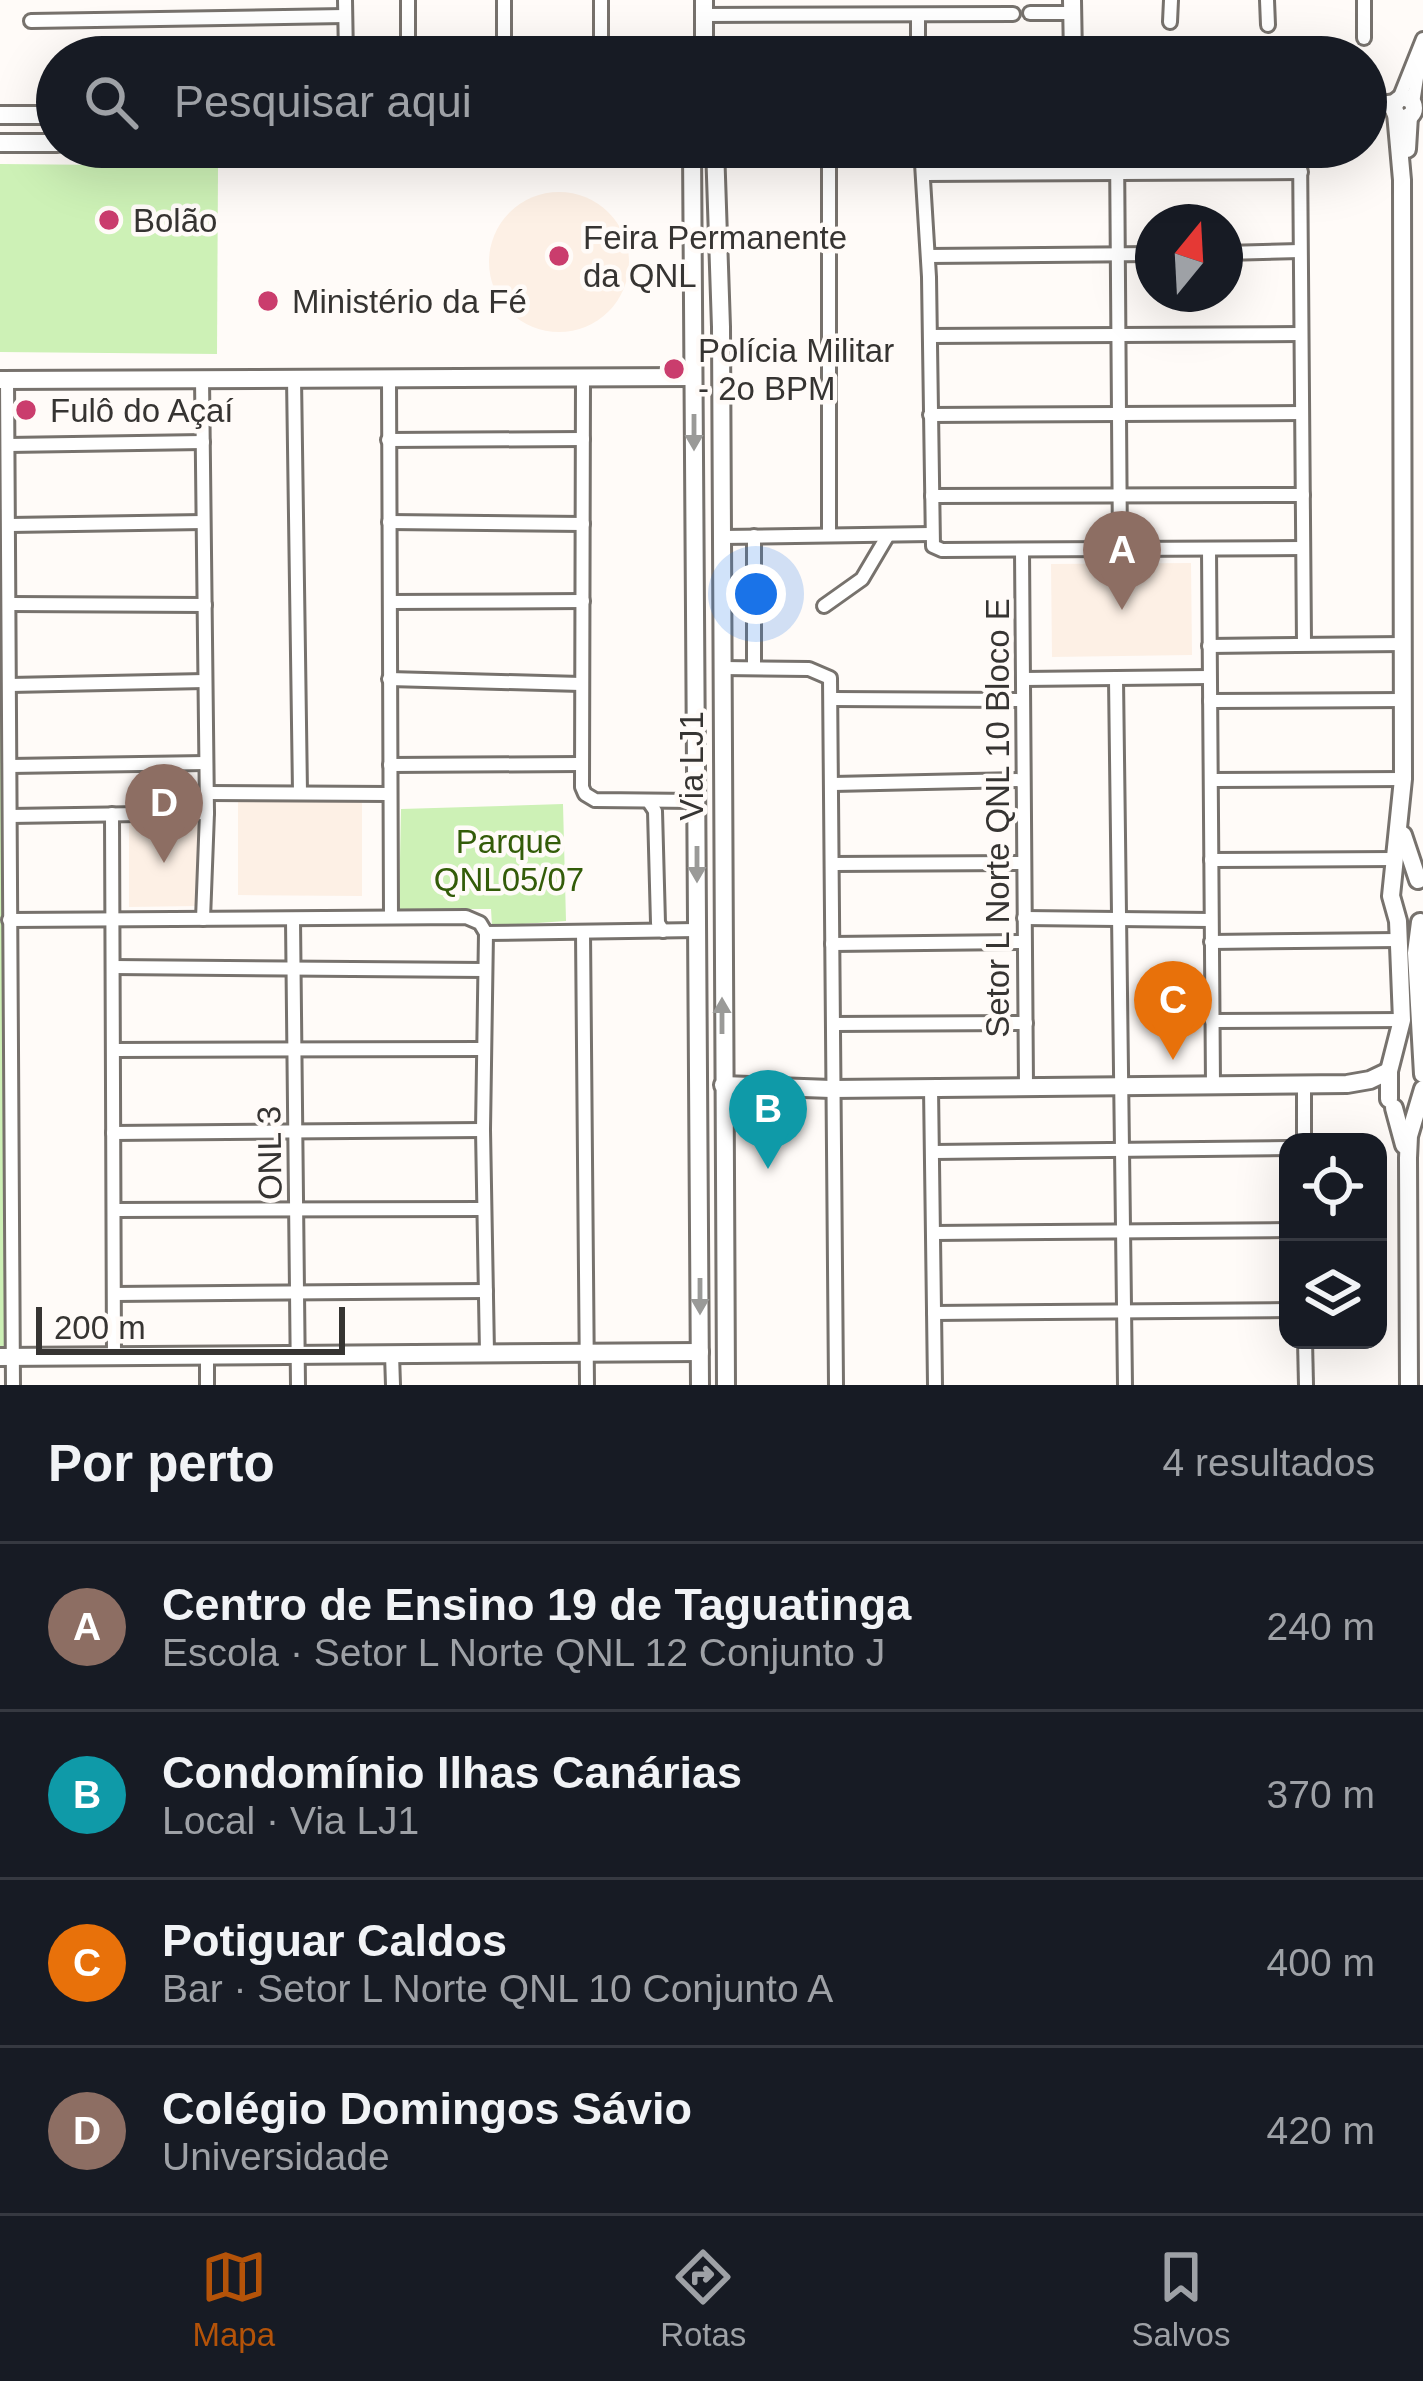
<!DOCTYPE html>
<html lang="pt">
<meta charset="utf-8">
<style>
:root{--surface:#171b24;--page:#242831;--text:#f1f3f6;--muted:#9ea1a6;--line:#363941;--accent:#b45309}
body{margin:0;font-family:Helvetica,sans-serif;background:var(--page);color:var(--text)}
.controls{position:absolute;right:36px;bottom:36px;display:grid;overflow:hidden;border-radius:24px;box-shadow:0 12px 48px #0002}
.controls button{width:108px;height:108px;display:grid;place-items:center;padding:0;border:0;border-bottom:3px solid var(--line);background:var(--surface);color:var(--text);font:60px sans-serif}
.compass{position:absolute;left:1135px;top:204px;width:108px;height:108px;border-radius:50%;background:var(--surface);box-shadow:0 12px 48px #0002;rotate:18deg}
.scale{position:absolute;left:36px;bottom:30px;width:309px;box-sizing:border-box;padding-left:12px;border:6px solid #363432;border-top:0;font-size:33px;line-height:42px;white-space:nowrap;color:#363432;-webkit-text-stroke:9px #fffbf8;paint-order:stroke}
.you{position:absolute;left:756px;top:594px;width:42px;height:42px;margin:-30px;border:9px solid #fff;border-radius:50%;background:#1a73e8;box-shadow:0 0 0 18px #1a73e833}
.badge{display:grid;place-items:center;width:78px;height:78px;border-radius:50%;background:var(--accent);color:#fff;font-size:39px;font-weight:700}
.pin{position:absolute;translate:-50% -99px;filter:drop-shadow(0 3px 6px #0008)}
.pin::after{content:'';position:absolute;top:63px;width:42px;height:36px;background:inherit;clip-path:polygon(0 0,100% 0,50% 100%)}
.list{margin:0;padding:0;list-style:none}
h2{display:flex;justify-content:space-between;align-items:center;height:156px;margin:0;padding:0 48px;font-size:51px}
h2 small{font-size:39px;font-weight:400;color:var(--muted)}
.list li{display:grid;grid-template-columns:78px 1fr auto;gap:36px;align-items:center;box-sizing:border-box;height:168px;padding:0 48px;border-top:3px solid var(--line)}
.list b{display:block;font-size:45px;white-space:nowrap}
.list p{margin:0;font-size:39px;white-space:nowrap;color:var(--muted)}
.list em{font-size:39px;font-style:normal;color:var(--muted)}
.icon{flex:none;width:66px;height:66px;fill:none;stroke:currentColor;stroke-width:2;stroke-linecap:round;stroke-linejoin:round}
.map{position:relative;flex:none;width:1423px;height:1385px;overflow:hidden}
.search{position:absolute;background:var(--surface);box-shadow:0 12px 48px #0002;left:36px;right:36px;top:36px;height:132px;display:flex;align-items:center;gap:30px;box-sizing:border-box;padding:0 42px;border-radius:66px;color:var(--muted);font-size:45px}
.sheet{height:828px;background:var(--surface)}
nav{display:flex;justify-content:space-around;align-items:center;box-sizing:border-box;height:168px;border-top:3px solid var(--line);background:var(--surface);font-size:33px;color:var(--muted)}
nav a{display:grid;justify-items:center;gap:6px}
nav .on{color:var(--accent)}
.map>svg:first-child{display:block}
.built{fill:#fdf0e5}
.green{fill:#cdf1b6}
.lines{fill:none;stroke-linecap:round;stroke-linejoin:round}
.street-casing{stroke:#77726d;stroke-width:18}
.secondary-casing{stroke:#77726d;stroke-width:22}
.street{stroke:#fff;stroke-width:12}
.secondary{stroke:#fff;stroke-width:16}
.oneway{fill:#9a9a98}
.poi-dot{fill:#ca3d6d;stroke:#fffbf8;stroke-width:4.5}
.labels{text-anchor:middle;stroke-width:9;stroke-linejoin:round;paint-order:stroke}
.poi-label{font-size:33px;fill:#363432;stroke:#fffbf8;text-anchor:start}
.street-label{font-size:33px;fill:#363432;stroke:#fffbf8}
.park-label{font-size:33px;fill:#335c09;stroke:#fffbf8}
</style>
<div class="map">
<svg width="1423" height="1385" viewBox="0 0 1423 1385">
<rect width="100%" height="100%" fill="#fffbf8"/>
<g class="built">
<circle cx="559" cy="262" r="70"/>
<path d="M 1191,563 L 1192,655 L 1052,657 L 1051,564 Z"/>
<path d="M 362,801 L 362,896 L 238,895 L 238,802 Z"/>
<path d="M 129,820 L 199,821 L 199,906 L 129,907 Z"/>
</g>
<g class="green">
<path d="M 0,164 L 218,166 L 217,354 L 0,352 Z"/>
<path d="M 0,387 L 7,1350 L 0,1350 Z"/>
<path d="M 563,804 L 566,921 L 492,926 L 491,909 L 399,909 L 401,809 Z"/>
</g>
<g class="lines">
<g class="street-casing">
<g id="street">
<path d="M 345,0 L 346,57"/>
<path d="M 601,0 L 601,57"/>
<path d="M 1267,0 L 1268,25"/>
<path d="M 1030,13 L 1072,13"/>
<path d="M 704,15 L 1013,14"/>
<path d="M 918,16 L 918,57"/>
<path d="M 31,21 L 345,16"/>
<path d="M 1170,22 L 1171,0"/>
<path d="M 1364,38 L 1364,0"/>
<path d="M 408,57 L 408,0"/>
<path d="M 504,57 L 504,0"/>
<path d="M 1399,99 L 1423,39"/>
<path d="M 1413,103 L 1420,59"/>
<path d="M 829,147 L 829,535"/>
<path d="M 921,147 L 929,277 L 933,546 L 942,550 L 1303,548"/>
<path d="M 1117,147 L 1120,549"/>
<path d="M 1300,147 L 1304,644"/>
<path d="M 924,174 L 1301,172"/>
<path d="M 1225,253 L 1300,251"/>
<path d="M 928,256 L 1153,254"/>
<path d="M 930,336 L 1300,334"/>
<path d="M 583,376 L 582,787 L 585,794 L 595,800 L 696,801"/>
<path d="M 202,378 L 207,813 L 203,919"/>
<path d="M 294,378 L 300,792"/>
<path d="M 389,378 L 391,917"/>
<path d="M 7,379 L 13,1385"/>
<path d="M 930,415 L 1302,413"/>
<path d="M 388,440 L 583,439"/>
<path d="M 8,445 L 203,442"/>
<path d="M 932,496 L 1303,495"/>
<path d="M 389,522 L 583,524"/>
<path d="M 10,525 L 203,522"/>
<path d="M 754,536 L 754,668"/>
<path d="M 722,537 L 931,534"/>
<path d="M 1209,549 L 1213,1084"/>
<path d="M 1022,550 L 1026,1086"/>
<path d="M 390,602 L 583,601"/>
<path d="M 10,604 L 205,605"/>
<path d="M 824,606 L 862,579 L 888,535"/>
<path d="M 1209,646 L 1404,644"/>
<path d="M 722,668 L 809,669 L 830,678 L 836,1385"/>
<path d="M 389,679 L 581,684"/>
<path d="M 1023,679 L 1209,677"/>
<path d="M 1116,679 L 1125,1385"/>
<path d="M 10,685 L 205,681"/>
<path d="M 832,699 L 1023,700"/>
<path d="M 1210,701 L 1404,700"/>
<path d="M 390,765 L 580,764"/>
<path d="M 10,766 L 206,763"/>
<path d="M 1211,780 L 1403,779"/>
<path d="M 833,784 L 1023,780"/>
<path d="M 207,793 L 389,794"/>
<path d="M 649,802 L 655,811 L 658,923 L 663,931"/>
<path d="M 112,814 L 114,1356"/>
<path d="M 10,816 L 207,813"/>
<path d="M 1211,860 L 1394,859"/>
<path d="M 832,864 L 1024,863"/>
<path d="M 1024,918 L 1211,920"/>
<path d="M 9,920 L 466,917 L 480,923 L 486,933 L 483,1130 L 487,1353"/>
<path d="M 293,920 L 298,1385"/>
<path d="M 583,932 L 587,1385"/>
<path d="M 486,933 L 697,930"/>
<path d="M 1211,942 L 1398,940"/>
<path d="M 832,944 L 1024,942"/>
<path d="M 113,967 L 485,970"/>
<path d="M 1212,1021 L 1402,1020"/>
<path d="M 833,1024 L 1026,1023"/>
<path d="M 113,1050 L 483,1049"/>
<path d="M 931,1088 L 935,1385"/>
<path d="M 113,1133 L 483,1130"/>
<path d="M 1304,1142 L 1304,1083"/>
<path d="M 934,1152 L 1288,1148"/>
<path d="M 114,1210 L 484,1209"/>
<path d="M 934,1233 L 1288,1230"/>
<path d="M 114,1294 L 486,1291"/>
<path d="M 934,1313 L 1288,1310"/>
<path d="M 1305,1340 L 1306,1385"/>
<path d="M 392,1354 L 393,1385"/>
<path d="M 207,1385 L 207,1356"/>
</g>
</g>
<g class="secondary-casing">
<g id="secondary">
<path d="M 704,0 L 704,57"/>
<path d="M 1072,0 L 1073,57"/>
<circle cx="1404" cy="108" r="10"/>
<path d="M 1366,107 L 1396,103"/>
<path d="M 0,115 L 57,115"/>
<path d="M 0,143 L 57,143"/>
<path d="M 692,147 L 700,1385"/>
<path d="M 715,147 L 721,327 L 726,1385"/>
<path d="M 1407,149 L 1409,116"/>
<path d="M 0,380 L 693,377"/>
<path d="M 1403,835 L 1418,880"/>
<path d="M 1420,922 L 1416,953 L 1423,1074"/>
<path d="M 723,1085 L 831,1089 L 1347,1084 L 1370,1080 L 1389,1071"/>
<path d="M 1389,1099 L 1389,1071 L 1402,1020 L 1398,921 L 1391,896 L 1403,779 L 1402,180 L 1396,113"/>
<path d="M 1394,1108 L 1404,1145"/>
<path d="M 0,1357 L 700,1352"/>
<path d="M 1409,1385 L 1408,1158 L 1409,1136 L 1423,1089"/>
</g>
</g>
<use href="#street" class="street"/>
<use href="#secondary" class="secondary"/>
</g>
<defs><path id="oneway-solid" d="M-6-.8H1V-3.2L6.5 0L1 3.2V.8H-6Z" transform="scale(3)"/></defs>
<g class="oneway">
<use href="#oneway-solid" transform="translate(694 432) rotate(90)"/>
<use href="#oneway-solid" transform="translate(697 864) rotate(90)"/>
<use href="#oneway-solid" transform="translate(722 1016) rotate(-90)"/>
<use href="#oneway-solid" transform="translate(700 1296) rotate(90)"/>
</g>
<g class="poi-dot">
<circle cx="109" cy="220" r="12"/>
<circle cx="559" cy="256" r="12"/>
<circle cx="268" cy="301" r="12"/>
<circle cx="674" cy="369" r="12"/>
<circle cx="26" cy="410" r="12"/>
</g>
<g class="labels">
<g class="poi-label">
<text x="133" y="232">Bolão</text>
<text x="583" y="249">Feira Permanente<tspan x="583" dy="38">da QNL</tspan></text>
<text x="292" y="313">Ministério da Fé</text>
<text x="698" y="362">Polícia Militar<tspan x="698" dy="38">- 2o BPM</tspan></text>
<text x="50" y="422">Fulô do Açaí</text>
</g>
<g class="street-label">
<text transform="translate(691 766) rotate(-90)" y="12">Via LJ1</text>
<text transform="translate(997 818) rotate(-90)" y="12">Setor L Norte QNL 10 Bloco E</text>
<text transform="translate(269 1153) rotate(-91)" y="12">ONL 3</text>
</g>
<g class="park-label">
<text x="509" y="853">Parque<tspan x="509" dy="38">QNL05/07</tspan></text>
</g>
</g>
</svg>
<div class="controls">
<button><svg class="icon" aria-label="locate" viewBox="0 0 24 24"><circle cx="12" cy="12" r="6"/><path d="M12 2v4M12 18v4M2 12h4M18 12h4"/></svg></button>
<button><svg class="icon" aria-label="layers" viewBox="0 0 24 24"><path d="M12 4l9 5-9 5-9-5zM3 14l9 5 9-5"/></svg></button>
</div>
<svg class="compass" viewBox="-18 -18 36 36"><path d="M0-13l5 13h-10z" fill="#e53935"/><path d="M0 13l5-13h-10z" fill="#9ea1a6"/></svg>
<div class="scale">200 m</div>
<div class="you"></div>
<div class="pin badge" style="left:1122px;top:610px;background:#8d6e63">A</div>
<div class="pin badge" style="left:768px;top:1169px;background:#0f9aa8">B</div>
<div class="pin badge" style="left:1173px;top:1060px;background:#e8710a">C</div>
<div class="pin badge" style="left:164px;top:863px;background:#8d6e63">D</div>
<div class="search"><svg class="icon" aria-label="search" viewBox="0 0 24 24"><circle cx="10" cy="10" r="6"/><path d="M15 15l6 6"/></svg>Pesquisar aqui</div>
</div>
<section class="sheet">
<h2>Por perto<small>4 resultados</small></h2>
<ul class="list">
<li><span class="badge" style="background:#8d6e63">A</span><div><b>Centro de Ensino 19 de Taguatinga</b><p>Escola · Setor L Norte QNL 12 Conjunto J</p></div><em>240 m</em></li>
<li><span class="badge" style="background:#0f9aa8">B</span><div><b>Condomínio Ilhas Canárias</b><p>Local · Via LJ1</p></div><em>370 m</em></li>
<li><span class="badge" style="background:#e8710a">C</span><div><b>Potiguar Caldos</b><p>Bar · Setor L Norte QNL 10 Conjunto A</p></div><em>400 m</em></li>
<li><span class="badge" style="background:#8d6e63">D</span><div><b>Colégio Domingos Sávio</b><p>Universidade</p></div><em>420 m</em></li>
</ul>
</section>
<nav>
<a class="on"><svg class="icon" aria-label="map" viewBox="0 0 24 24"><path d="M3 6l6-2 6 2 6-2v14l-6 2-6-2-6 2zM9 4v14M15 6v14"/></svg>Mapa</a>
<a><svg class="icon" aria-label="directions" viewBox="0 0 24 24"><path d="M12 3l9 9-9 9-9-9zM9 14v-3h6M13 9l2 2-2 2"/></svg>Rotas</a>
<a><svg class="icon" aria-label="saved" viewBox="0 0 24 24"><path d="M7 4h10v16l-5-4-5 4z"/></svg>Salvos</a>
</nav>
